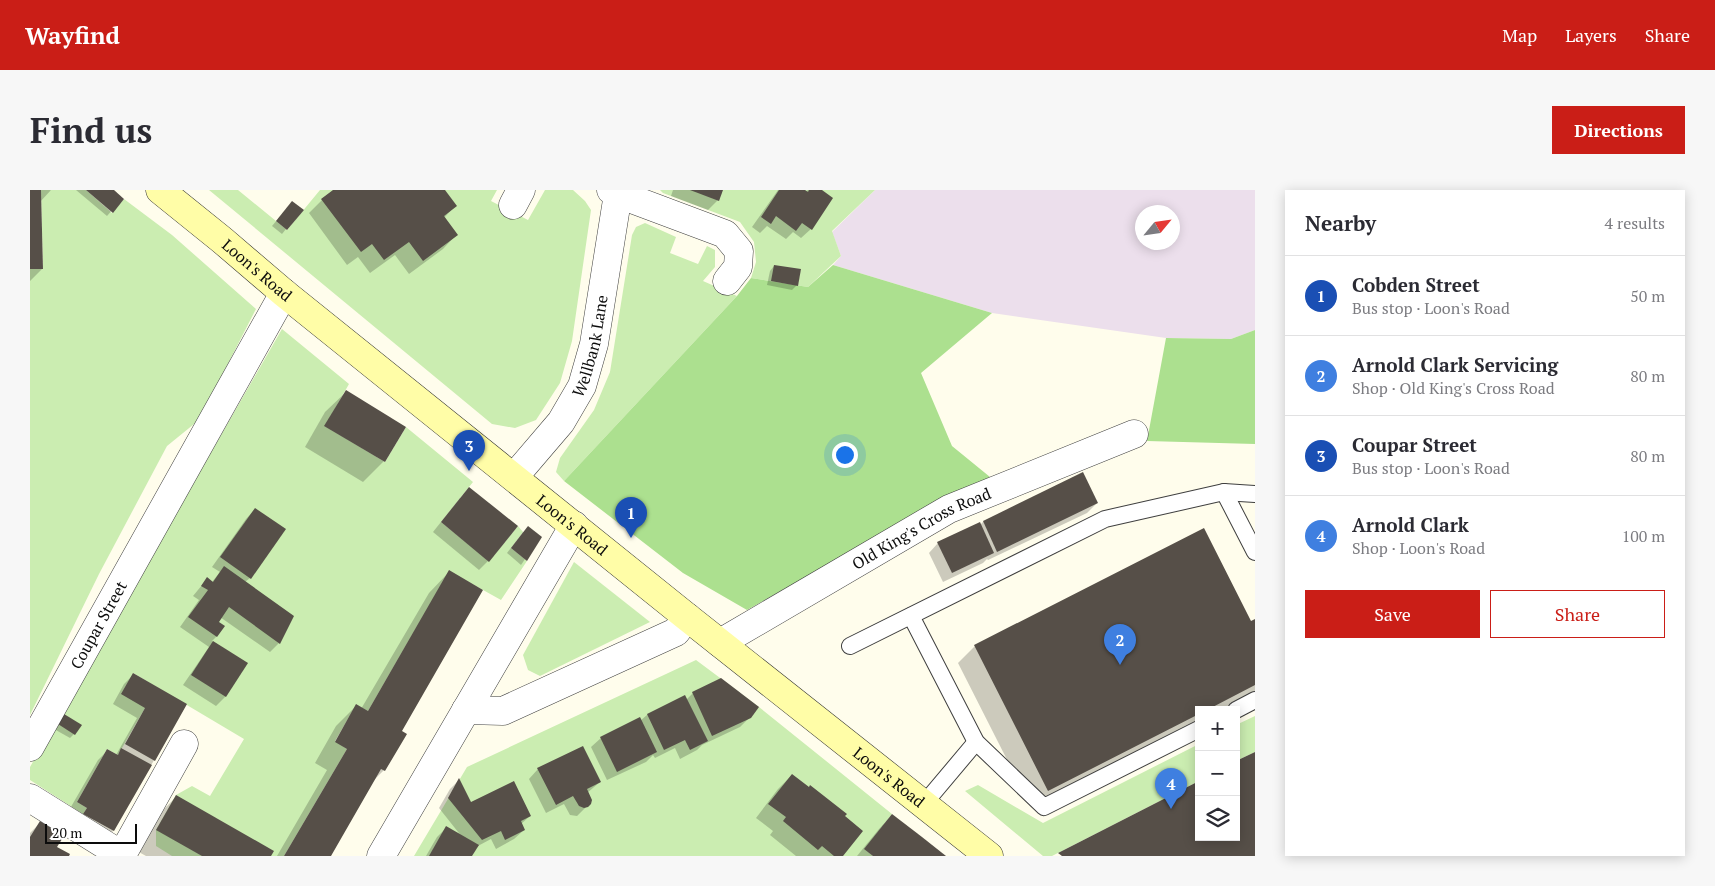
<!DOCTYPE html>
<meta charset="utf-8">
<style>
:root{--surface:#fff;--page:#f7f7f7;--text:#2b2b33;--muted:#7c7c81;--line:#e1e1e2;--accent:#ca1e17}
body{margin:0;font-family:"PT Serif",serif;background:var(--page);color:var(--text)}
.controls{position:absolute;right:15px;bottom:15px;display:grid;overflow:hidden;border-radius:0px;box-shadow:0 2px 12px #0003}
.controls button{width:45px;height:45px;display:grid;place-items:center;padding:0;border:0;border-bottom:1px solid var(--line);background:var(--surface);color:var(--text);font:25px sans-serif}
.compass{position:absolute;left:1105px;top:15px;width:45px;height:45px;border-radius:50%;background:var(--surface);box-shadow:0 2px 12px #0003;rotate:61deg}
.scale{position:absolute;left:15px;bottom:12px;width:92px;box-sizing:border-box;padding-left:5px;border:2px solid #0c0c0c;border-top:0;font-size:14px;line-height:18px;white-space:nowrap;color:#0c0c0c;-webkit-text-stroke:4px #fff;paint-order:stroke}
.you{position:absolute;left:814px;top:264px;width:18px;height:18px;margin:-12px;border:4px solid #fff;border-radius:50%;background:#1a73e8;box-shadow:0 0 0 8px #1a73e833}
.badge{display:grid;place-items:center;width:32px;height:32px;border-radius:50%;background:var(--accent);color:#fff;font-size:16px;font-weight:700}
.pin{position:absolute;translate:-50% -41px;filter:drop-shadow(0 1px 2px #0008)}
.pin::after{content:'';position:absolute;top:26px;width:18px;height:15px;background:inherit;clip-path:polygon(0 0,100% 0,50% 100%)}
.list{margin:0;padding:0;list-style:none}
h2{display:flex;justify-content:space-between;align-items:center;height:65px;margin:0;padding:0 20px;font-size:21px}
h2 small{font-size:16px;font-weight:400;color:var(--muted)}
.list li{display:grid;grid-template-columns:32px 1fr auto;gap:15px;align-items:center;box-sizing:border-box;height:80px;padding:0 20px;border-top:1px solid var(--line)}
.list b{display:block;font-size:19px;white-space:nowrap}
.list p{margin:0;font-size:16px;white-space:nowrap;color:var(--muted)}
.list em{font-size:16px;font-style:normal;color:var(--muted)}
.actions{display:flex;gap:10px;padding:15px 20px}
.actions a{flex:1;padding:11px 0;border:1px solid var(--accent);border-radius:0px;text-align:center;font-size:18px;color:var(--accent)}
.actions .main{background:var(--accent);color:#fff}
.icon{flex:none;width:28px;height:28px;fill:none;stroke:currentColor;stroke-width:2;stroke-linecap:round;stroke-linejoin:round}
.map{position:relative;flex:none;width:1225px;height:666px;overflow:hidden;border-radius:0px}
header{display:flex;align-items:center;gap:30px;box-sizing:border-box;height:70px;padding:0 25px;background:var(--accent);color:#fff}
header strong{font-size:24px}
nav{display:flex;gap:28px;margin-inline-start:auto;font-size:18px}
.intro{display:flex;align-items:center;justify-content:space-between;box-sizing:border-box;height:120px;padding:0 30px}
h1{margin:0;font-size:35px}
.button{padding:12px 22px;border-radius:0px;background:var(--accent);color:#fff;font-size:18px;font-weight:700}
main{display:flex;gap:30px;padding:0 30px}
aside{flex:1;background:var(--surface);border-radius:0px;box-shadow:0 2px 12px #0003}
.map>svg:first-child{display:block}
.industrial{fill:#ecdfec;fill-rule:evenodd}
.green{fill:#cbedb1}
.forest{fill:#ace08f}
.shadow{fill:#0003}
.building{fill:#564f48}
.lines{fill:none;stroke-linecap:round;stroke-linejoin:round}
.lane-casing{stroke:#3f3f3f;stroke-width:18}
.street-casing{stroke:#3f3f3f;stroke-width:29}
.secondary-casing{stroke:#2e2e2e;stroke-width:29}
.lane{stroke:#fff;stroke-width:16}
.street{stroke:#fff;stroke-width:28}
.secondary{stroke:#fffda7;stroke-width:28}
.labels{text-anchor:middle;stroke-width:5;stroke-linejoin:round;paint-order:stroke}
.street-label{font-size:16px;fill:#0c0c0c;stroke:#fff}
</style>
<header>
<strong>Wayfind</strong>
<nav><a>Map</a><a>Layers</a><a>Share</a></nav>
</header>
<div class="intro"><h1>Find us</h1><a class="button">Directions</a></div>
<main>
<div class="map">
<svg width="1225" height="666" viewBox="0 0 1225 666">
<rect width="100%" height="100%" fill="#fffdec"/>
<path class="industrial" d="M 845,0 L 1225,0 L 1225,140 L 1201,149 L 1136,148 L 962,123 L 803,75 L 811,66 L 802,42 ZM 1112,22 L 1142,22 L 1142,52 L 1112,52 Z"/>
<g class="green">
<path d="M 11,0 L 56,0 L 82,23 L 94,9 L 142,45 L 226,119 L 169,230 L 137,256 L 69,384 L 0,525 L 0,79 L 13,79 Z"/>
<path d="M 179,0 L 208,0 L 257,40 L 290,0 L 467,0 L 461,11 L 498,30 L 515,0 L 543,0 L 555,11 L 561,20 L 542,151 L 530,193 L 506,230 L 485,238 L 462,234 Z"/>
<path d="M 630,0 L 845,0 L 802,41 L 811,66 L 778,97 L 721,88 L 726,72 L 724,52 L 710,32 L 633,3 Z"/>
<path d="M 615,33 L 646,47 L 640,63 L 668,74 L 677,56 L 685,60 L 685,77 L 673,91 L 707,106 L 534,291 L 526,282 L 530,268 L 564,220 L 580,182 L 602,45 L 606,37 Z"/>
<path d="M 252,139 L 319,194 L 295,236 L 355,272 L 376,237 L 443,292 L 411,332 L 459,371 L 488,336 L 493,342 L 481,358 L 497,371 L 471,410 L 419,381 L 338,521 L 326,515 L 305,551 L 317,559 L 254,666 L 142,666 L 126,656 L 126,640 L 146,605 L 162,596 L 180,606 L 214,549 L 103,483 L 115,518 L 88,565 L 77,559 L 47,612 L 57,618 L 53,624 L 0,590 L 0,577 Z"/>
<path d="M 544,372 L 620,432 L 510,486 L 498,480 L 493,465 Z"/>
<path d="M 666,470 L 729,517 L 862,624 L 835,659 L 843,666 L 384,666 L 437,577 Z"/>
<path d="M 1225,526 L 1225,562 L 1206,571 L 1206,535 Z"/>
<path d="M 1169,554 L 1169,591 L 1022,666 L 1013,666 L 935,601 L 948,595 L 1013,633 Z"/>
</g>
<g class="forest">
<path d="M 803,75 L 962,123 L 891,183 L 922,256 L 960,287 L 900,317 L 717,420 L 653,383 L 534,291 L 707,106 L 721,88 L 778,97 Z"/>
<path d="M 1225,140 L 1225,254 L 1117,251 L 1136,148 L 1201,149 Z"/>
</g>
<g class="shadow">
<path d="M 0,0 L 21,0 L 10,12 L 12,79 L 0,91 Z"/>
<path d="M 46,0 L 82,0 L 92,9 L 77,26 Z"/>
<path d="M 305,0 L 414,0 L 425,16 L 414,28 L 426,45 L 413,59 L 379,84 L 365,65 L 340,83 L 328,67 L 317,75 L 279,23 L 292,10 Z"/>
<path d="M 643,0 L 691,0 L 688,10 L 678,20 L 641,6 Z"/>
<path d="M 748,0 L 773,0 L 776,2 L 778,0 L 790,0 L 781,39 L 771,48 L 763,42 L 756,49 L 737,36 L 730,43 L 722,37 Z"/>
<path d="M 258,17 L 256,39 L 252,44 L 242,36 Z"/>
<path d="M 744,76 L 767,95 L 762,100 L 737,95 L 740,81 Z"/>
<path d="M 316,202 L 374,237 L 354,271 L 333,292 L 275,257 L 295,222 Z"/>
<path d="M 1052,284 L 1067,313 L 1057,323 L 958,370 L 957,369 L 953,373 L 913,392 L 899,363 L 908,353 L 950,335 L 953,332 Z"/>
<path d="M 430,308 L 458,371 L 449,380 L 403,342 Z"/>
<path d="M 225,319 L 220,388 L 215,392 L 249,453 L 240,462 L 190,427 L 187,432 L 186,447 L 182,451 L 216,473 L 195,507 L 186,516 L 153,495 L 179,457 L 150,437 L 169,410 L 163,406 L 177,389 L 182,392 L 190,382 L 182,377 L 216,329 Z"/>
<path d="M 1173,340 L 1221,432 L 1225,430 L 1225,502 L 1191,520 L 1169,520 L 1169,531 L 1001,617 L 928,473 L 945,456 Z"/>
<path d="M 493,342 L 510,347 L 491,375 L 477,363 Z"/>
<path d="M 419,382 L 370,541 L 354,580 L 343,591 L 299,666 L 247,666 L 297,580 L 285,573 L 306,536 L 326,516 L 331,519 L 399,403 Z"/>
<path d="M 103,485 L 156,515 L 83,641 L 73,650 L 38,622 L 68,570 L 78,560 L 86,565 L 107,528 L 83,514 L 94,494 Z"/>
<path d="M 663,503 L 720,527 L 710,537 L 672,555 L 667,560 L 650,569 L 645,558 L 625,568 L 623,565 L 616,572 L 577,590 L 561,557 L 571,548 L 610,531 L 617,525 L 654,507 L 656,510 Z"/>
<path d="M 30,530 L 44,544 L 40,548 L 24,539 Z"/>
<path d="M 508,579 L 570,592 L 557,603 L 560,613 L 547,626 L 540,625 L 534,614 L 516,623 L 499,589 Z"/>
<path d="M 762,585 L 811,666 L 766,666 L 740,645 L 743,641 L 726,628 L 748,599 Z"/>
<path d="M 429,590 L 440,614 L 500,626 L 491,634 L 494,640 L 484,649 L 466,659 L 461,649 L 446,657 L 441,666 L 396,666 L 407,647 L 416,638 L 432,647 L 409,618 L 420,599 Z"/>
<path d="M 147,606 L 240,666 L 116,666 L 107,661 L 126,627 Z"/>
<path d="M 862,625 L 914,666 L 827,666 L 849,639 Z"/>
<path d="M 10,633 L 26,658 L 38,666 L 0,666 L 0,643 Z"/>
</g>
<g class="building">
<path d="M 0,0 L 11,0 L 13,79 L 0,79 Z"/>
<path d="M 56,0 L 84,0 L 94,9 L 83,23 Z"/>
<path d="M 303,0 L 415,0 L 427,16 L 414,26 L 428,45 L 393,71 L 379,52 L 354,70 L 342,54 L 331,62 L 291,9 Z"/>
<path d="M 660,0 L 693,0 L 689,11 Z"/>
<path d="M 749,0 L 775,0 L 778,2 L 779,0 L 792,0 L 803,8 L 782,40 L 772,33 L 766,41 L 746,26 L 741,34 L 731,27 Z"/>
<path d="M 262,11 L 274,20 L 257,40 L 246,31 Z"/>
<path d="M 744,75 L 771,79 L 768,96 L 741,91 Z"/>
<path d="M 316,200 L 376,237 L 355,272 L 294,236 Z"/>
<path d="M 1053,282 L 1068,313 L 967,362 L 953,331 Z"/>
<path d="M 439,297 L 488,336 L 459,372 L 411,332 Z"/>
<path d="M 225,318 L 256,339 L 221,389 L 190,367 Z"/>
<path d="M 950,332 L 964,363 L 922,383 L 907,352 Z"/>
<path d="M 498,336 L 512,347 L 497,371 L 481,358 Z"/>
<path d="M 1174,338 L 1221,431 L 1225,429 L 1225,495 L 1177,520 L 1169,520 L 1169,524 L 1018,601 L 944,455 Z"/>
<path d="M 194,376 L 264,426 L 250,454 L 199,417 L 189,432 L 195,436 L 187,447 L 158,427 L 178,400 L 171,396 L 177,387 L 183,392 Z"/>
<path d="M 419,380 L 453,400 L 372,541 L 377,544 L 355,581 L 351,579 L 301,666 L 254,666 L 317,559 L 305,552 L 326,514 L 338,521 Z"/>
<path d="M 183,451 L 218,473 L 196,507 L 161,485 Z"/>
<path d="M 103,483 L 157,514 L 125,571 L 95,554 L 115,518 L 91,504 Z"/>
<path d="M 691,488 L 729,517 L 721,528 L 682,546 L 662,502 Z"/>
<path d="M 655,505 L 678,551 L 660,560 L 655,550 L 634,560 L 617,524 Z"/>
<path d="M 34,524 L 52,535 L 45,545 L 28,534 Z"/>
<path d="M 610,527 L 627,562 L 587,582 L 570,547 Z"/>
<path d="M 553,556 L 571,592 L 557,599 L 562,610 L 561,614 L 558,617 L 554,618 L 549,616 L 543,606 L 526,615 L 507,578 Z"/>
<path d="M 91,558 L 122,575 L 84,641 L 53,624 L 57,618 L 47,612 L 77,559 L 88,565 Z"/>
<path d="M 1225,562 L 1225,666 L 1032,666 L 1028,663 L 1169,591 L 1169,647 L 1206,647 L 1206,571 Z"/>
<path d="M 762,584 L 779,597 L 780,595 L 817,624 L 815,626 L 833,641 L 813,666 L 804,666 L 792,656 L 788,660 L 753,631 L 756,627 L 738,614 Z"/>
<path d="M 429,588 L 441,612 L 484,591 L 501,626 L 491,631 L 495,640 L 475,650 L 471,641 L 452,650 L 418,608 Z"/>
<path d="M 146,605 L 244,661 L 241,666 L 172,666 L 126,640 Z"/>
<path d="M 862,624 L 892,647 L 916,666 L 843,666 L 834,659 Z"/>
<path d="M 10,631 L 34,646 L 27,657 L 40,664 L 39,666 L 0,666 L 0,647 Z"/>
<path d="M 416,636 L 449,655 L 442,666 L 399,666 Z"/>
</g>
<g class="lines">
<g class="lane-casing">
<g id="lane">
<path d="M 1194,302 L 1225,362"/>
<path d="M 881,426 L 946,552 L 1014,617 L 1169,539"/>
<path d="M 820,456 L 1075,329 L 1194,302 L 1225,304"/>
<path d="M 1206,520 L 1225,510"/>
<path d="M 893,615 L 946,552"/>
</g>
</g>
<g class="street-casing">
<g id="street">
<path d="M 590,0 L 588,4 L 695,44 L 709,61 L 708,77 L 697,91"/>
<path d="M 483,15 L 491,0"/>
<path id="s1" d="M 484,287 L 531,232 L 552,196 L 564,154 L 588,4 L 581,0"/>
<path id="s2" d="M 690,453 L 919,319 L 1104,244"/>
<path d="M 436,520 L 473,521 L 646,442 L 657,427"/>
<path id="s3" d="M 0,557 L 254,103"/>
<path d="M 0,608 L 93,666"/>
<path d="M 92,665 L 154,554"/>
<path d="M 351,666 L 544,335"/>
</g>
</g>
<g class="secondary-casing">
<g id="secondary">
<path id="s4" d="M 130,0 L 192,50 L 254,103 L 657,427 L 959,666"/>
</g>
</g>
<use href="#lane" class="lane"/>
<use href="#street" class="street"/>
<use href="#secondary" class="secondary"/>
</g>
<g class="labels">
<g class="street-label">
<text dy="6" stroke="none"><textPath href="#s4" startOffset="126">Loon's Road</textPath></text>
<text dy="6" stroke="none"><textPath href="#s1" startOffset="155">Wellbank Lane</textPath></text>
<text dy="6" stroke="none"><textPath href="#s4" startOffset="531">Loon's Road</textPath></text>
<text dy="6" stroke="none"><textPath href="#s2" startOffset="232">Old King's Cross Road</textPath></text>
<text dy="6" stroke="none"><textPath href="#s3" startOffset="140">Coupar Street</textPath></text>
<text dy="6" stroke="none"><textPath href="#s4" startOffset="936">Loon's Road</textPath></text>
</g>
</g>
</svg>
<div class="controls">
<button>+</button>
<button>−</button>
<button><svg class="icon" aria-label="layers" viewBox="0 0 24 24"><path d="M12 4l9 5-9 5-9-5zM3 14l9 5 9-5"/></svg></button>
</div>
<svg class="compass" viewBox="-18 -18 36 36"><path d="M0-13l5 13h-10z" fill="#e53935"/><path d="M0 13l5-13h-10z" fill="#7c7c81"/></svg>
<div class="scale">20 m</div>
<div class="you"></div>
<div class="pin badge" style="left:601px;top:348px;background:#1a4fb4">1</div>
<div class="pin badge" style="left:1090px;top:475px;background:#3f7fe0">2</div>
<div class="pin badge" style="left:439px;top:281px;background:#1a4fb4">3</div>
<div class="pin badge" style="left:1141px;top:619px;background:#3f7fe0">4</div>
</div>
<aside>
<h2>Nearby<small>4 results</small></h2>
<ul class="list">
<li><span class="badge" style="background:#1a4fb4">1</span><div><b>Cobden Street</b><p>Bus stop · Loon's Road</p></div><em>50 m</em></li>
<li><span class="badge" style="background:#3f7fe0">2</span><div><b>Arnold Clark Servicing</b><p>Shop · Old King's Cross Road</p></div><em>80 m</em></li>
<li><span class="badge" style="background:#1a4fb4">3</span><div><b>Coupar Street</b><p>Bus stop · Loon's Road</p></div><em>80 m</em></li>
<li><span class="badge" style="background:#3f7fe0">4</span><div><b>Arnold Clark</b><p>Shop · Loon's Road</p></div><em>100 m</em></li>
</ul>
<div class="actions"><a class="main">Save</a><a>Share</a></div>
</aside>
</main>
